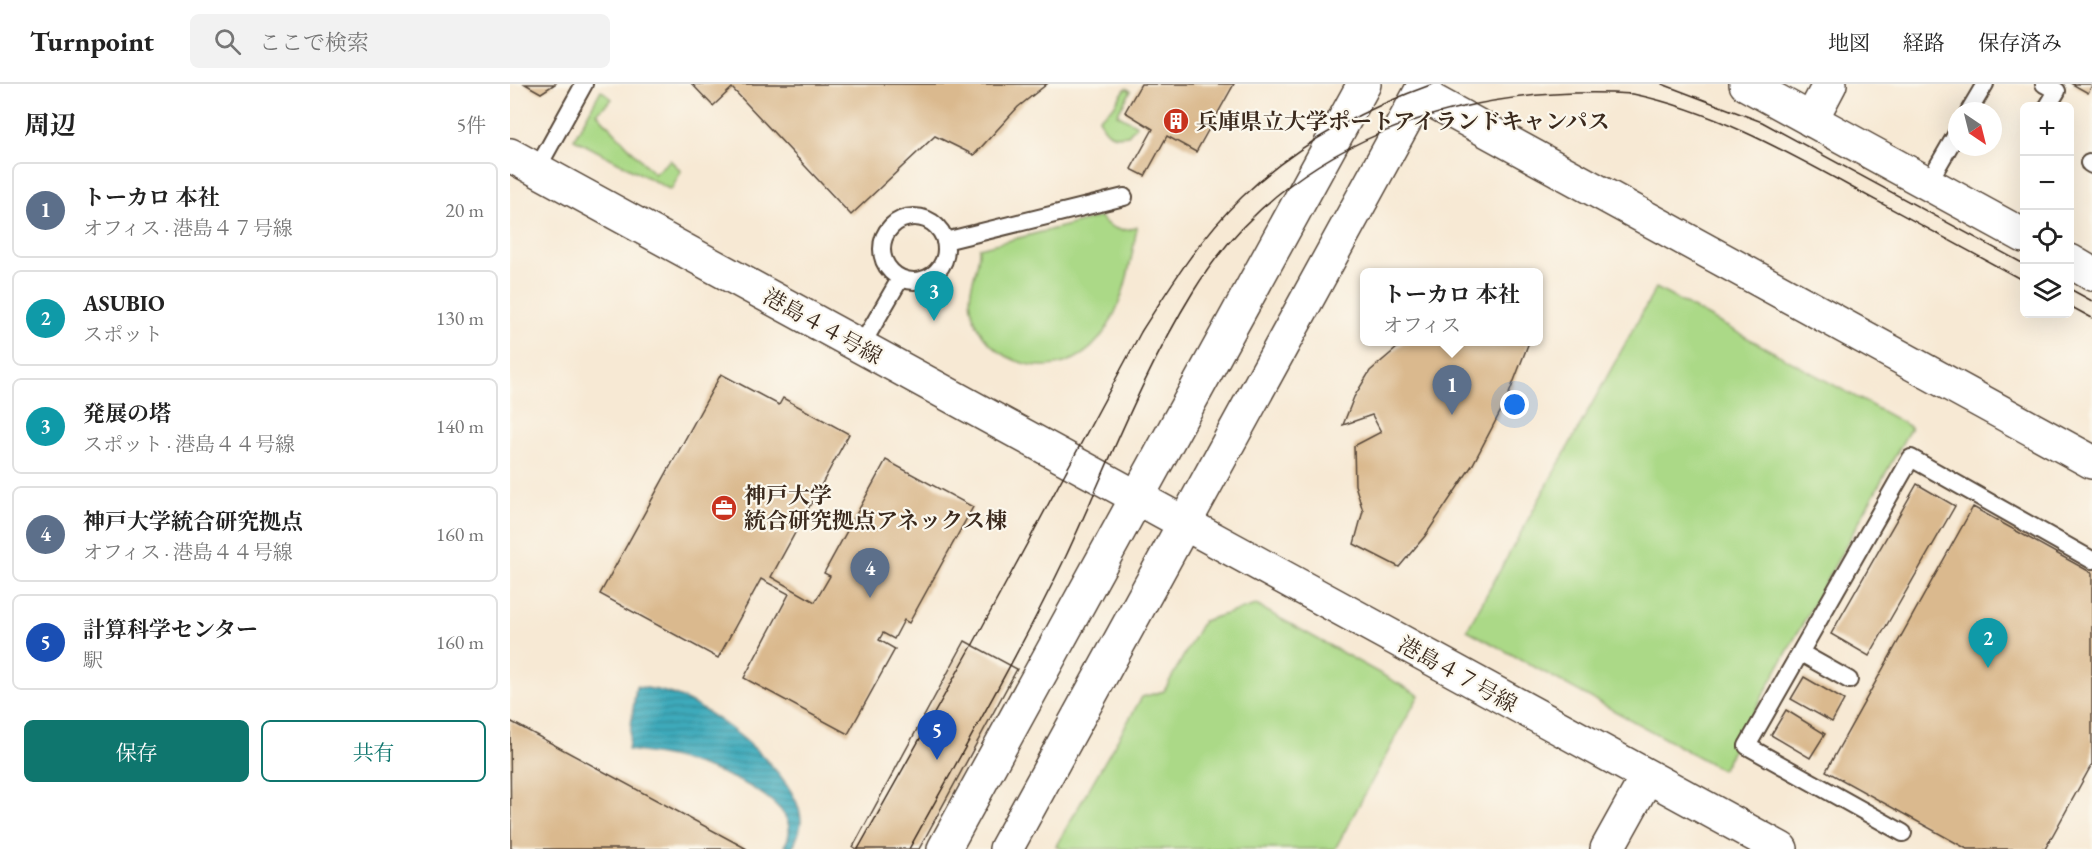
<!DOCTYPE html>
<html lang="ja">
<meta charset="utf-8">
<style>
:root{--surface:#fff;--page:#f2f2f2;--text:#222;--muted:#767676;--line:#e0e0e0;--accent:#0f766e}
body{margin:0;font-family:"EB Garamond","Noto Serif JP",serif;background:var(--page);color:var(--text)}
.controls{position:absolute;right:18px;top:18px;display:grid;overflow:hidden;border-radius:9px;box-shadow:0 6px 24px #0002}
.controls button{width:54px;height:54px;display:grid;place-items:center;padding:0;border:0;border-bottom:2px solid var(--line);background:var(--surface);color:var(--text);font:30px sans-serif}
.compass{position:absolute;left:1438px;top:18px;width:54px;height:54px;border-radius:50%;background:var(--surface);box-shadow:0 6px 24px #0002;rotate:145deg}
.you{position:absolute;left:1005px;top:321px;width:21px;height:21px;margin:-15px;border:4px solid #fff;border-radius:50%;background:#1a73e8;box-shadow:0 0 0 9px #1a73e833}
.badge{display:grid;place-items:center;width:39px;height:39px;border-radius:50%;background:var(--accent);color:#fff;font-size:20px;font-weight:700}
.pin{position:absolute;translate:-50% -50px;filter:drop-shadow(0 2px 3px #0008)}
.pin::after{content:'';position:absolute;top:32px;width:21px;height:18px;background:inherit;clip-path:polygon(0 0,100% 0,50% 100%)}
.popup{position:absolute;left:850px;top:184px;width:183px;height:78px;box-sizing:border-box;display:grid;place-content:center;border-radius:9px;background:var(--surface);filter:drop-shadow(0 2px 4px #0005);font-size:20px;white-space:nowrap;color:var(--muted)}
.popup b{font-size:22px;color:var(--text)}
.popup::after{content:'';position:absolute;left:50%;top:100%;margin-left:-12px;border:12px solid transparent;border-top-color:var(--surface)}
.list{margin:0;padding:0;list-style:none}
h2{display:flex;justify-content:space-between;align-items:center;height:78px;margin:0;padding:0 24px;font-size:26px}
h2 small{font-size:20px;font-weight:400;color:var(--muted)}
.list li{display:grid;grid-template-columns:39px 1fr auto;gap:18px;align-items:center;box-sizing:border-box;height:96px;margin:0 12px 12px;padding:0 12px;border:2px solid var(--line);border-radius:9px}
.list b{display:block;font-size:22px;white-space:nowrap}
.list p{margin:0;font-size:20px;white-space:nowrap;color:var(--muted)}
.list em{font-size:20px;font-style:normal;color:var(--muted)}
.actions{display:flex;gap:12px;padding:18px 24px}
.actions a{flex:1;padding:14px 0;border:2px solid var(--accent);border-radius:9px;text-align:center;font-size:21px;color:var(--accent)}
.actions .main{background:var(--accent);color:#fff}
.icon{flex:none;width:33px;height:33px;fill:none;stroke:currentColor;stroke-width:2;stroke-linecap:round;stroke-linejoin:round}
.map{position:relative;flex:none;width:1582px;height:765px;overflow:hidden}
header{display:flex;align-items:center;gap:36px;box-sizing:border-box;height:84px;padding:0 30px;background:var(--surface);border-bottom:2px solid var(--line)}
header strong{font-size:28px}
nav{display:flex;gap:33px;margin-inline-start:auto;font-size:21px}
.search{width:420px;height:54px;background:var(--page);display:flex;align-items:center;gap:15px;box-sizing:border-box;padding:0 21px;border-radius:9px;color:var(--muted);font-size:22px}
main{display:flex}
aside{flex:1;background:var(--surface)}
.map>svg:first-child{display:block}
.grass{fill:#abd987;stroke:#738252;stroke-width:1.5}
.water{fill:url(#water-rules);stroke:#3c6a6c;stroke-width:1.5}
.building{fill:#dab98e}
.lines{fill:none;stroke-linecap:round;stroke-linejoin:round}
.service-casing{stroke:#574739;stroke-width:20}
.tertiary-casing{stroke:#574739;stroke-width:36}
.service{stroke:#fff;stroke-width:16}
.tertiary{stroke:#fff;stroke-width:33}
.tram{stroke:#3b2a1e;stroke-width:1.5}
.labels{text-anchor:middle;stroke-width:4.5;stroke-linejoin:round;paint-order:stroke}
.poi-label{font-size:22px;font-weight:bold;fill:#3b2a1e;stroke:#fbf7ec;text-anchor:start}
.street-label{font-size:22px;fill:#3b2a1e;stroke:#fbf7ec}
</style>
<header>
<strong>Turnpoint</strong>
<div class="search"><svg class="icon" aria-label="search" viewBox="0 0 24 24"><circle cx="10" cy="10" r="6"/><path d="M15 15l6 6"/></svg>ここで検索</div>
<nav><a>地図</a><a>経路</a><a>保存済み</a></nav>
</header>
<main>
<aside>
<h2>周辺<small>5件</small></h2>
<ul class="list">
<li><span class="badge" style="background:#5c6f8a">1</span><div><b>トーカロ 本社</b><p>オフィス · 港島４７号線</p></div><em>20 m</em></li>
<li><span class="badge" style="background:#0f9aa8">2</span><div><b>ASUBIO</b><p>スポット</p></div><em>130 m</em></li>
<li><span class="badge" style="background:#0f9aa8">3</span><div><b>発展の塔</b><p>スポット · 港島４４号線</p></div><em>140 m</em></li>
<li><span class="badge" style="background:#5c6f8a">4</span><div><b>神戸大学統合研究拠点</b><p>オフィス · 港島４４号線</p></div><em>160 m</em></li>
<li><span class="badge" style="background:#1a4fb4">5</span><div><b>計算科学センター</b><p>駅</p></div><em>160 m</em></li>
</ul>
<div class="actions"><a class="main">保存</a><a>共有</a></div>
</aside>
<div class="map">
<svg width="1582" height="765" viewBox="0 0 1582 765">
<defs>
<pattern id="water-rules" width="6" height="5" patternUnits="userSpaceOnUse" patternTransform="scale(1.5)"><rect width="6" height="5" fill="#3daabb"/><path d="M0 2.5h6" fill="none" stroke="#348b97"/></pattern>
</defs>
<rect width="100%" height="100%" fill="#fbf7ec"/>
<filter id="ink" filterUnits="userSpaceOnUse"><feTurbulence type="fractalNoise" baseFrequency=".0167" numOctaves="2"/><feDisplacementMap in="SourceGraphic" scale="12" xChannelSelector="R" yChannelSelector="G"/><feConvolveMatrix kernelMatrix="1 2 1 2 8 2 1 2 1" color-interpolation-filters="sRGB"/></filter>
<filter id="wash" filterUnits="userSpaceOnUse"><feTurbulence type="fractalNoise" baseFrequency=".008" numOctaves="4" result="noise"/><feDisplacementMap in="SourceGraphic" scale="24" xChannelSelector="R" yChannelSelector="G"/><feGaussianBlur stdDeviation="1.35" result="paint"/><feColorMatrix in="noise" values="0 0 0 0 0 0 0 0 0 0 0 0 0 0 0 0 0 1.4 0 .05"/><feComposite in="paint" operator="in"/></filter>
<g filter="url(#wash)">
<rect width="100%" height="100%" fill="#f7e9d4"/>
<g class="grass">
<path d="M 616,4 L 621,7 L 607,30 L 627,41 L 618,51 C 601,54 595,49 589,34 L 603,23 Z"/>
<path d="M 91,6 L 102,15 L 87,29 L 144,90 L 160,76 L 171,87 L 161,106 L 64,55 Z"/>
<path d="M 590,133 C 600,146 612,149 627,143 C 621,179 613,226 589,255 C 550,304 472,282 461,223 C 457,201 470,185 469,164 Z"/>
<path d="M 1146,204 L 1401,343 L 1212,686 L 957,546 Z"/>
<path d="M 746,521 L 909,611 L 825,765 L 552,765 L 546,762 L 632,613 L 654,607 L 693,537 Z"/>
</g>
<path class="water" d="M 126,602 C 138,604 151,606 162,610 C 202,624 292,692 291,739 C 290,749 286,757 282,765 L 274,762 C 303,719 203,684 172,676 C 154,671 136,669 118,666 Z"/>
<g id="blocks">
<g class="building">
<path d="M 15,0 L 45,0 L 31,9 Z"/>
<path d="M 182,0 L 537,0 L 508,23 L 464,71 L 425,52 L 341,131 L 222,4 L 203,22 Z"/>
<path d="M 631,0 L 724,0 L 686,68 L 657,52 L 635,92 L 621,85 L 643,45 L 615,28 Z"/>
<path d="M 1562,0 L 1582,0 L 1582,1 L 1578,9 Z"/>
<path d="M 894,258 L 1019,258 L 997,315 L 963,380 L 915,452 L 889,483 L 844,460 L 853,427 L 845,401 L 844,362 L 871,348 L 862,331 L 833,341 L 844,313 L 860,287 Z"/>
<path d="M 211,290 L 269,321 L 273,314 L 339,350 L 261,493 L 305,518 L 320,492 L 314,489 L 376,376 L 463,423 L 399,539 L 394,536 L 384,555 L 373,549 L 369,556 L 385,565 L 338,650 L 234,594 L 279,510 L 251,495 L 208,574 L 90,510 Z"/>
<path d="M 1407,400 L 1445,422 L 1359,572 L 1321,550 Z"/>
<path d="M 1463,423 L 1582,489 L 1582,680 L 1535,765 L 1457,765 L 1316,687 Z"/>
<path d="M 455,557 L 507,585 L 409,765 L 347,765 L 343,763 Z"/>
<path d="M 1294,593 L 1334,616 L 1322,638 L 1281,615 Z"/>
<path d="M 1276,626 L 1315,650 L 1300,674 L 1261,651 Z"/>
<path d="M 0,637 L 237,765 L 1,765 Z"/>
</g>
</g>
</g>
<g filter="url(#ink)">
<use href="#blocks" fill-opacity="0" stroke="#574739" stroke-width="1.5"/>
<g class="lines">
<g class="service-casing">
<g id="service">
<path d="M 1534,0 L 1547,7 L 1538,22"/>
<path d="M 1459,27 L 1475,0"/>
<path d="M 1579,79 L 1582,81"/>
<path d="M 27,85 L 74,0"/>
<path d="M 1418,99 L 1447,49"/>
<circle cx="404" cy="165" r="32"/>
<path d="M 435,157 L 614,113"/>
<path d="M 351,262 L 390,195"/>
<path d="M 1291,569 L 1339,596"/>
<path d="M 1393,749 L 1237,662 L 1401,374 L 1582,476"/>
</g>
</g>
<g class="tertiary-casing">
<g id="tertiary">
<path d="M 1236,0 L 1514,152"/>
<path d="M 910,10 L 1582,378"/>
<path d="M 1301,36 L 1320,0"/>
<path d="M 0,71 L 1271,765"/>
<path d="M 1560,177 L 1582,190"/>
<path d="M 434,765 L 854,0"/>
<path d="M 496,765 L 915,0"/>
<path d="M 1097,765 L 1137,693"/>
</g>
</g>
<use href="#service" class="service"/>
<use href="#tertiary" class="tertiary"/>
<g class="tram">
<path d="M 1152,0 L 1252,38 L 1514,180"/>
<path d="M 1560,205 L 1582,217"/>
<path d="M 1560,222 L 1582,234"/>
<path d="M 348,765 L 462,562 L 631,248 C 660,202 692,151 732,113 C 786,60 853,25 923,0"/>
<path d="M 399,765 C 452,668 508,572 556,472 C 597,384 632,291 683,208 C 776,57 947,0 1123,10 C 1200,26 1272,65 1341,103 C 1399,134 1457,166 1514,197"/>
</g>
</g>
</g>
<defs>
<g id="building-disc" transform="scale(1.35)"><circle r="9.5" fill="#c8321e" stroke="#fbf7ec"/><path d="M-4-6H4V6H1V3H-1V6H-4ZM-2.5-4.3h1.7v1.8h-1.7ZM.8-4.3h1.7v1.8H.8ZM-2.5-1h1.7V.8h-1.7ZM.8-1h1.7V.8H.8Z" fill="#fff"/></g>
<g id="office-disc" transform="scale(1.35)"><circle r="9.5" fill="#c8321e" stroke="#fbf7ec"/><path d="M-6-3h4V-5.5h4V-3h4V5H-6ZM-1-4.5V-3h2v-1.5ZM-6 0V1H6V0Z" fill="#fff"/></g>
</defs>
<g fill-rule="evenodd">
<use href="#building-disc" x="666" y="37"/>
<use href="#office-disc" x="214" y="424"/>
</g>
<g class="labels">
<g class="poi-label">
<text x="686" y="45">兵庫県立大学ポートアイランドキャンパス</text>
<text x="234" y="419">神戸大学<tspan x="234" dy="25">統合研究拠点アネックス棟</tspan></text>
</g>
<g class="street-label">
<text transform="translate(313 242) rotate(29)" y="8">港島４４号線</text>
<text transform="translate(948 590) rotate(29)" y="8">港島４７号線</text>
</g>
</g>
</svg>
<div class="controls">
<button>+</button>
<button>−</button>
<button><svg class="icon" aria-label="locate" viewBox="0 0 24 24"><circle cx="12" cy="12" r="6"/><path d="M12 2v4M12 18v4M2 12h4M18 12h4"/></svg></button>
<button><svg class="icon" aria-label="layers" viewBox="0 0 24 24"><path d="M12 4l9 5-9 5-9-5zM3 14l9 5 9-5"/></svg></button>
</div>
<svg class="compass" viewBox="-18 -18 36 36"><path d="M0-13l5 13h-10z" fill="#e53935"/><path d="M0 13l5-13h-10z" fill="#767676"/></svg>
<div class="you"></div>
<div class="pin badge" style="left:942px;top:331px;background:#5c6f8a">1</div>
<div class="popup"><b>トーカロ 本社</b>オフィス</div>
<div class="pin badge" style="left:1478px;top:584px;background:#0f9aa8">2</div>
<div class="pin badge" style="left:424px;top:237px;background:#0f9aa8">3</div>
<div class="pin badge" style="left:360px;top:514px;background:#5c6f8a">4</div>
<div class="pin badge" style="left:427px;top:676px;background:#1a4fb4">5</div>
</div>
</main>
